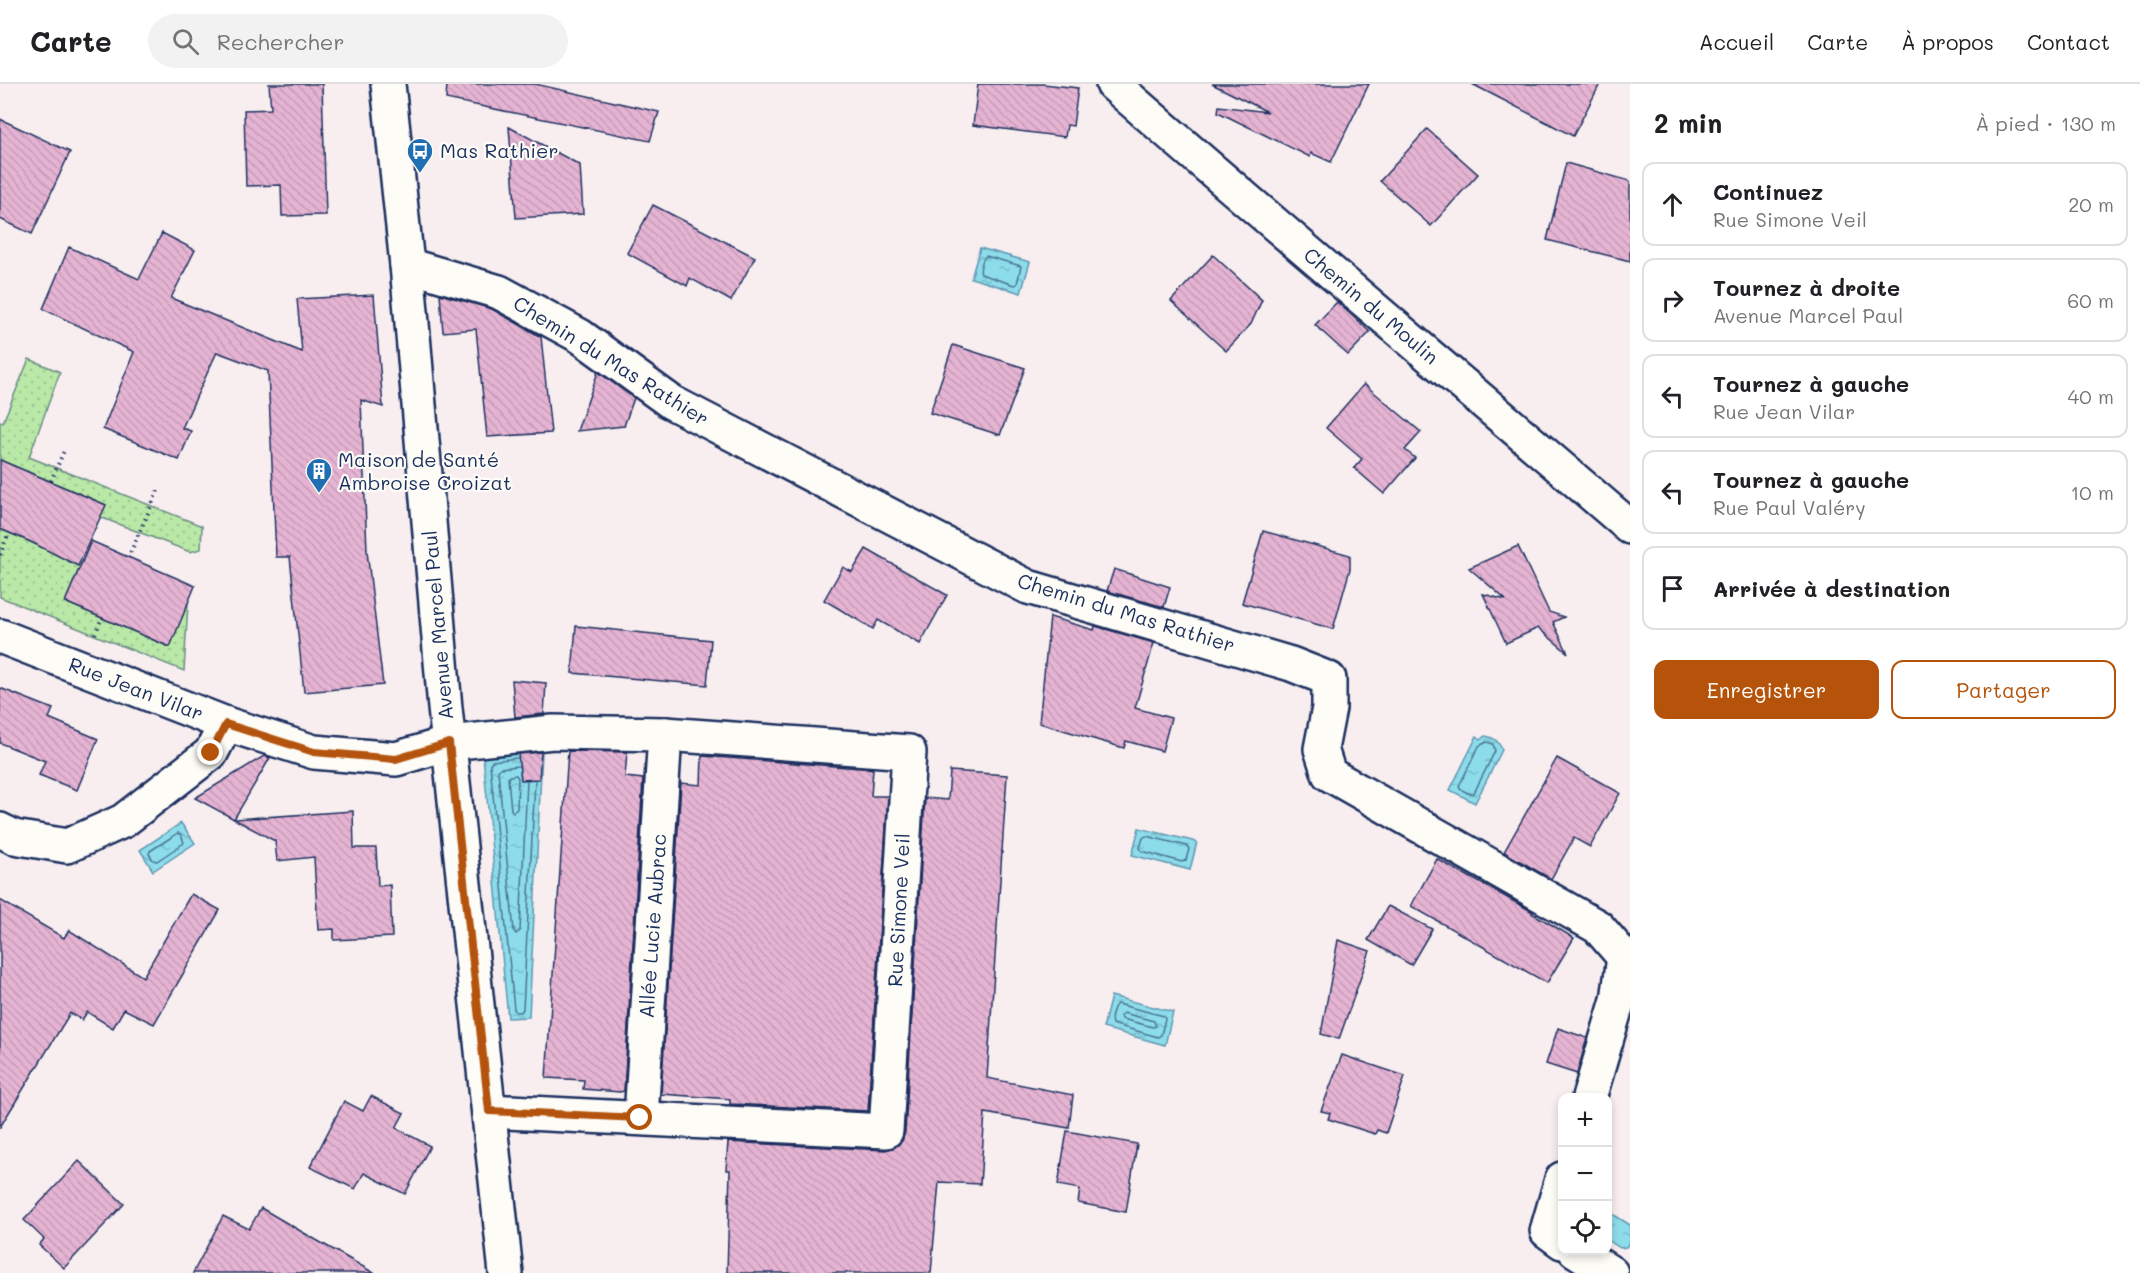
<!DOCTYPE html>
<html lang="fr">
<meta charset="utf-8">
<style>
:root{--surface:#fff;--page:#f2f2f2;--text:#202124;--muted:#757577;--line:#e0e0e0;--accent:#b45309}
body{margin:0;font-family:Mali,sans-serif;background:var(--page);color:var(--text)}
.controls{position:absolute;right:18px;bottom:18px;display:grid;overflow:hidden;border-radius:12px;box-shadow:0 3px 9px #0003}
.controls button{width:54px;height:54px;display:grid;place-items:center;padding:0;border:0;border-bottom:2px solid var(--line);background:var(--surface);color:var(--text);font:30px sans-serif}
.stop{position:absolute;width:18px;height:18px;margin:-14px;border:4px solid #b45309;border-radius:50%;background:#fff}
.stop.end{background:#b45309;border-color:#fff;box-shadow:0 2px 6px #0008}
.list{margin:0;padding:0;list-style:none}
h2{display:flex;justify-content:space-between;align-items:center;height:78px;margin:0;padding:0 24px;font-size:26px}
h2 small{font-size:20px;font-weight:400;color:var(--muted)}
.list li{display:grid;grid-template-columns:39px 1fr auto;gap:18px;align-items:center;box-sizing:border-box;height:84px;margin:0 12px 12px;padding:0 12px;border:2px solid var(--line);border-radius:12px}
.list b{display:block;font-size:22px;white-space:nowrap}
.list p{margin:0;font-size:20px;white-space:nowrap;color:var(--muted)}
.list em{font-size:20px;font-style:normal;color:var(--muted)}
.actions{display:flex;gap:12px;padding:18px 24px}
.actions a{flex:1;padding:14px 0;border:2px solid var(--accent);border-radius:12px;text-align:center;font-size:21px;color:var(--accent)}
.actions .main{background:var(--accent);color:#fff}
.icon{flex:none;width:33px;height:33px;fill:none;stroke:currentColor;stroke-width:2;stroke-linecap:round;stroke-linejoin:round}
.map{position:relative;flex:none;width:1630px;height:1189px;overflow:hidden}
header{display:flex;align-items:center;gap:36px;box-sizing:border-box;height:84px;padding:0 30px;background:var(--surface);border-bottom:2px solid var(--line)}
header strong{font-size:28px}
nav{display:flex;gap:33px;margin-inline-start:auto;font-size:21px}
.search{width:420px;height:54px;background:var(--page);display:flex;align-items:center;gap:15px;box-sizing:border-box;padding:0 21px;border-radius:33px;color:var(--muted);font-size:22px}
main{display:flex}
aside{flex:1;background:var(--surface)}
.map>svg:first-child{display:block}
.grass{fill:url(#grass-dots);stroke:#6a8c82;stroke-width:1.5}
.water{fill:url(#water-ripples);stroke:#5f97b2;stroke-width:1.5}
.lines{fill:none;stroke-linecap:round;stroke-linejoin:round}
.shore{stroke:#497496;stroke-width:1.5}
.building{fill:url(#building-back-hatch);stroke:#1b2f5e;stroke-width:1.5}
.street-casing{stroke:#1b2f5e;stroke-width:38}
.secondary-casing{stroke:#1b2f5e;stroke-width:38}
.path{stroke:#1b2f5e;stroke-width:4;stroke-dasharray:1.5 4.5;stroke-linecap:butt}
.street{stroke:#fdfcf7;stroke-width:33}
.secondary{stroke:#fdfcf7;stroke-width:33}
.route{stroke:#b45309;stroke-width:8}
.labels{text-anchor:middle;stroke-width:4.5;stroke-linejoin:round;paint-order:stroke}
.poi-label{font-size:20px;fill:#1b2f5e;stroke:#fdfcf7;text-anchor:start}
.street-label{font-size:20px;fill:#1b2f5e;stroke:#fdfcf7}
</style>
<header>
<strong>Carte</strong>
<div class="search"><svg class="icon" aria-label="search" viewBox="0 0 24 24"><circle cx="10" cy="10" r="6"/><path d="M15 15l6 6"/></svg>Rechercher</div>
<nav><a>Accueil</a><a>Carte</a><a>À propos</a><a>Contact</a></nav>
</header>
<main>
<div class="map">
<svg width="1630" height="1189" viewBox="0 0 1630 1189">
<defs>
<pattern id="grass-dots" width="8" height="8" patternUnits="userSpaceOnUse" patternTransform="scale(1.5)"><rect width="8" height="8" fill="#b9e8a7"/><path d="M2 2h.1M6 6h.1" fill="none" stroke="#9ec792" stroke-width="1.8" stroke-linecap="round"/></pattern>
<pattern id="water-ripples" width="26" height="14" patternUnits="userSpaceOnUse" patternTransform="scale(1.5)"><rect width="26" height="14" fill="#8ddcea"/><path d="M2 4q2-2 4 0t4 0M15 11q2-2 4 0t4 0" fill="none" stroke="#79bdcb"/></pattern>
<pattern id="building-back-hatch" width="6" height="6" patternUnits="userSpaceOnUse" patternTransform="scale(1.5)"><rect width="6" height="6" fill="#e6b4d3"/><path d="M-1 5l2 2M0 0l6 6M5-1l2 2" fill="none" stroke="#c59bb8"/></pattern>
</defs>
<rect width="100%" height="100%" fill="#f8eef0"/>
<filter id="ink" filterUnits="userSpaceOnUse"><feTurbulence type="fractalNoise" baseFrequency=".0167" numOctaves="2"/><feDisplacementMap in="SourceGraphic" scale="12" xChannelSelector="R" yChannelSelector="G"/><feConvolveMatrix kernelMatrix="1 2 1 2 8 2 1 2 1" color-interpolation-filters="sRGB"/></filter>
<g filter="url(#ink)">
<g class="grass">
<path d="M 29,275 L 60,288 L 29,373 L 202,442 L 201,465 L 190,468 L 100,433 L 106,421 L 0,376 L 0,337 L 3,338 Z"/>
<path d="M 0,445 L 81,480 L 65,518 L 169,563 L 188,519 L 184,587 L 0,513 Z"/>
</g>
<g class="water">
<path d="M 980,164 L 1030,178 L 1021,209 L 971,194 Z"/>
<path d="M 1477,652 L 1481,655 L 1485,652 C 1495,654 1498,656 1502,666 L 1475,719 L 1450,706 Z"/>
<path d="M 520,668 L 542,668 L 529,933 L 508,934 L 483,672 Z"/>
<path d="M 181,739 L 195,759 L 153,787 L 140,766 Z"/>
<path d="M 1139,744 L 1197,758 L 1190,786 L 1132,771 Z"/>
<path d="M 1111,912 L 1173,928 L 1165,961 L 1103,944 Z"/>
<path d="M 1608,1127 L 1630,1141 L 1630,1157 L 1626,1163 L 1620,1164 L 1608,1156 Z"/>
</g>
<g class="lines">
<g class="shore">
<path d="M 986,172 L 1021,182 L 1017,200 L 1014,201 L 981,190 C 979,186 982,175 986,172 Z"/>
<path d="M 1487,658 L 1493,660 L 1495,667 L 1474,709 L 1470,710 L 1460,705 L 1459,702 L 1479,662 Z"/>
<path d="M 517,674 L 492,677 L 490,680 L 514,925 L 516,928 L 521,928 L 523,925 L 535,697"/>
<path d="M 518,682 L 500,684 L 498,687 L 514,847 L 516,850 L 520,847 L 527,697"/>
<path d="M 516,691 L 518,694 L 517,725 L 513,728 L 511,726 L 508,694 L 510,692 Z"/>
<path d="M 178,749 L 181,750 L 184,759 L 157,777 L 153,776 L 149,770 L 150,767 Z"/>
<path d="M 1146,752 L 1187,762 L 1189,765 L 1186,776 L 1182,778 L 1142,767 L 1140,764 L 1143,754 Z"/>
<path d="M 1117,920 L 1164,932 L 1165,935 L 1161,951 L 1158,953 L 1112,940 C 1110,935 1113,923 1117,920 Z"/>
<path d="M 1123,929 L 1154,937 L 1156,942 L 1153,943 L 1122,935 L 1120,932 Z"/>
</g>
</g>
<g class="building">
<path d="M 269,0 L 322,0 L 326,131 L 282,132 L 281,101 L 246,102 L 244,26 L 271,25 Z"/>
<path d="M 447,0 L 535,0 L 659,28 L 650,57 L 446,15 Z"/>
<path d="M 978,0 L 1043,0 L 1078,4 L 1073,42 L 1067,41 L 1065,53 L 973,41 Z"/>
<path d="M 1212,0 L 1369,0 L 1331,78 L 1311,69 L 1310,73 L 1218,28 L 1219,22 L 1268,28 Z"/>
<path d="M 1472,0 L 1600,0 L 1573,52 Z"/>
<path d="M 0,35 L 70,68 L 32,150 L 0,135 Z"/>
<path d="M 509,43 L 580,81 L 583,130 L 516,134 Z"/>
<path d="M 1427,45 L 1478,90 L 1431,142 L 1380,97 Z"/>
<path d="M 1566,79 L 1630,97 L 1630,177 L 1547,156 Z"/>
<path d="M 653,121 L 755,173 L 731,217 L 690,194 L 687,202 L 627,169 Z"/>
<path d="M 162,149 L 195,166 L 171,214 L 302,268 L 297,215 L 374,211 L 383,323 L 361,316 L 367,467 L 383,601 L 304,608 L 290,473 L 276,473 L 268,287 L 217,268 L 182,344 L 191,347 L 179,376 L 103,345 L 134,268 L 43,225 L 69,163 L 139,195 Z"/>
<path d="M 1213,171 L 1262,216 L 1251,240 L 1226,267 L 1171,217 Z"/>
<path d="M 440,210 L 492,225 L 541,253 L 551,349 L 487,353 L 476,245 L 443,248 Z"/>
<path d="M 1337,218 L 1370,248 L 1348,271 L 1315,241 Z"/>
<path d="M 953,261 L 1025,284 L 1000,351 L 930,329 Z"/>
<path d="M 598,288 L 634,314 L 624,342 L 577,347 Z"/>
<path d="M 1364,300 L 1421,348 L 1405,366 L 1415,374 L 1384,410 L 1354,384 L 1362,375 L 1326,344 Z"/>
<path d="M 0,376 L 106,421 L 78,482 L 31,458 L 0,445 Z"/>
<path d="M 1263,447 L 1350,471 L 1350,485 L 1333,545 L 1242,519 Z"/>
<path d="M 91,457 L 195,502 L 170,563 L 65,518 Z"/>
<path d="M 1518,462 L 1549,528 L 1564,533 L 1553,538 L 1568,569 L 1538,544 L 1506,559 L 1483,510 L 1506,516 L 1469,484 Z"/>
<path d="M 866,465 L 947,511 L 920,560 L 878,536 L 873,545 L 824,516 L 843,483 L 852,488 Z"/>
<path d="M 1114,485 L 1170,503 L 1164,523 L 1107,507 Z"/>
<path d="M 1050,533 L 1094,546 L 1095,542 L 1154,559 L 1135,624 L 1171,634 L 1162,667 L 1126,657 L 1124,664 L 1039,639 Z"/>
<path d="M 576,542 L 711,556 L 707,601 L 572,589 Z"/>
<path d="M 512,596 L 546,599 L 544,630 L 515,633 Z"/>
<path d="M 0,604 L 53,625 L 49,634 L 98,655 L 77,706 L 39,691 L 45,677 L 0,659 Z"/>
<path d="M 568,667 L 627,668 L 625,693 L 643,695 L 624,1007 L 620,1008 L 583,1005 L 584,996 L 546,994 Z"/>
<path d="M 541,668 L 539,695 L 521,696 L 518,670 Z"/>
<path d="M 264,672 L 270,674 L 234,735 L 195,714 Z"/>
<path d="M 702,672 L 873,685 L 871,712 L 888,712 L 868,1027 L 730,1020 L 730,1015 L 661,1010 L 681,699 L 701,701 Z"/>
<path d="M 1557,674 L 1620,709 L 1590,763 L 1574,754 L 1551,795 L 1504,768 Z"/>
<path d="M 950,687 L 1007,691 L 987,994 L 1073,1011 L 1069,1044 L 985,1029 L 980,1100 L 939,1098 L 931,1189 L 727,1189 L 730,1086 L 726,1086 L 728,1058 L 885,1066 L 895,1063 L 902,1057 L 905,1048 L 925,714 L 948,716 Z"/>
<path d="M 353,727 L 354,764 L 376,764 L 378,802 L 390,801 L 392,853 L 334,856 L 334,845 L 318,846 L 314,773 L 277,777 L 275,757 L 234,735 Z"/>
<path d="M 1437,775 L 1533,828 L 1532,829 L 1574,854 L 1547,899 L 1411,822 Z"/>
<path d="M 191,810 L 220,826 L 154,940 L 124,925 L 113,944 L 87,928 L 82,936 L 70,929 L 0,1043 L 0,816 L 64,854 L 69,846 L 143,893 Z"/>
<path d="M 1388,822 L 1432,845 L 1411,881 L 1368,856 Z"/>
<path d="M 1338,856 L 1370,867 L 1339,955 L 1321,950 Z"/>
<path d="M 1558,944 L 1587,954 L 1577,990 L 1546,980 Z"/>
<path d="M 1342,971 L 1405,992 L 1386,1049 L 1377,1046 L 1375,1050 L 1328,1035 L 1330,1029 L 1321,1027 Z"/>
<path d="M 371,1012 L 404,1029 L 396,1044 L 430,1062 L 405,1110 L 364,1089 L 355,1105 L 310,1083 L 344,1017 L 363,1027 Z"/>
<path d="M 1067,1047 L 1137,1060 L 1126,1128 L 1078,1119 L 1080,1105 L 1058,1101 Z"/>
<path d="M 79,1077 L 124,1120 L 64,1184 L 39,1161 L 44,1155 L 24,1136 Z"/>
<path d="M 261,1124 L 297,1145 L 374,1189 L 193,1189 L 223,1132 L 249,1145 Z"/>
</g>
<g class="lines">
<g class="street-casing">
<g id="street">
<path d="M 1113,0 C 1284,150 1458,295 1630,443"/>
<path d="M 407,181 L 499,208 L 580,252 L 671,318 L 1028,503 L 1291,580 L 1329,595 L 1329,624 L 1321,665 L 1329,690 L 1598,843 L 1624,873 L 1618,916 L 1589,1014"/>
<path d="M 0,552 L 226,640 L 314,668 L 396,675 L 449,659 L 553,648 L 665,650 L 909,668 L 886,1047 L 489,1027"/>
<path d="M 0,746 L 14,753 L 67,762 L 123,737 L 211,669 L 226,640"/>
<path d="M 641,1034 L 665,650"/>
<path d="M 1562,1095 L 1547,1147 L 1562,1158"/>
<path d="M 1575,1166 L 1611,1189"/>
</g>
</g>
<g class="secondary-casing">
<path id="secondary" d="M 388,0 L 407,181 L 445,624 L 506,1189"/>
</g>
<g class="path">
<path d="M 51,397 L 64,367"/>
<path d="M 0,471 L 9,448"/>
<path d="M 128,474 L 159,404"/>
<path d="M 95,550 L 102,534"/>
</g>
<use href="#street" class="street"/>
<use href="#secondary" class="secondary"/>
</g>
</g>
<g class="lines" filter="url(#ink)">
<path class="route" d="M 211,669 L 226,640 L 314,668 L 396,675 L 449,659 L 489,1027 L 640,1034"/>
</g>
<defs>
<g id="bus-pin" transform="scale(1.35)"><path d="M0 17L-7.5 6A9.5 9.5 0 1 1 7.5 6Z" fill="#1f6fb2" stroke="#fdfcf7"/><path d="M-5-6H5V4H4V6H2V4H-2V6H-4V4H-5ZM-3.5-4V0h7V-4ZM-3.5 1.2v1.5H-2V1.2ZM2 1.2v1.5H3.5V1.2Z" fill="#fff"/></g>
<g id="building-pin" transform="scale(1.35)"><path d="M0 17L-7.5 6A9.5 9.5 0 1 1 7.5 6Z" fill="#1f6fb2" stroke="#fdfcf7"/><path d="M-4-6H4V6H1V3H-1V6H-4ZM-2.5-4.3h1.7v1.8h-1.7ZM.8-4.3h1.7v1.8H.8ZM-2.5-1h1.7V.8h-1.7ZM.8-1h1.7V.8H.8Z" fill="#fff"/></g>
</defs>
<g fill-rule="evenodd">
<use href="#bus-pin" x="420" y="67"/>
<use href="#building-pin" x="319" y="387"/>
</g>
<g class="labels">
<g class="poi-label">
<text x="440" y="74">Mas Rathier</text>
<text x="338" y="383">Maison de Santé<tspan x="338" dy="23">Ambroise Croizat</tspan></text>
</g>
<g class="street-label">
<text transform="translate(1371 222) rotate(40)" y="7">Chemin du Moulin</text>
<text transform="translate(611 277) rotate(32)" y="7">Chemin du Mas Rathier</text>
<text transform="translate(1126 529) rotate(17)" y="7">Chemin du Mas Rathier</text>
<text transform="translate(438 541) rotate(-95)" y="7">Avenue Marcel Paul</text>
<text transform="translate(136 605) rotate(21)" y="7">Rue Jean Vilar</text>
<text transform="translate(899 826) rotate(-87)" y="7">Rue Simone Veil</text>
<text transform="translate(653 842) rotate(-86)" y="7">Allée Lucie Aubrac</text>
</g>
</g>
</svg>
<div class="controls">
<button>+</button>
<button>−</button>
<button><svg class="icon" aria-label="locate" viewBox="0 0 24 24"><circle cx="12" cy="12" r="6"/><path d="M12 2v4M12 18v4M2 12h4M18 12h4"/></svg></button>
</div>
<div class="stop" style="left:640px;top:1034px"></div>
<div class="stop end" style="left:211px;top:669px"></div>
</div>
<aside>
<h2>2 min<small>À pied · 130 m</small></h2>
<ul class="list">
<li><svg class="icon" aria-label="ahead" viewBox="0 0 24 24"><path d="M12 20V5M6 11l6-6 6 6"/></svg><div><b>Continuez</b><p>Rue Simone Veil</p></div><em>20 m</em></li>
<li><svg class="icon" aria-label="right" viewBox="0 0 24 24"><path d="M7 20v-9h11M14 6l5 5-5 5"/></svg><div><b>Tournez à droite</b><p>Avenue Marcel Paul</p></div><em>60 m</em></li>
<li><svg class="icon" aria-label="left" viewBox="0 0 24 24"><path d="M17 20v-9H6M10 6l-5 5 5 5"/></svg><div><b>Tournez à gauche</b><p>Rue Jean Vilar</p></div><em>40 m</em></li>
<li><svg class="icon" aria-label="left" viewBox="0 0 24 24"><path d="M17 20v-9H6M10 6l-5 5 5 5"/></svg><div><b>Tournez à gauche</b><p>Rue Paul Valéry</p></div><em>10 m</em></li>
<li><svg class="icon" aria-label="arrive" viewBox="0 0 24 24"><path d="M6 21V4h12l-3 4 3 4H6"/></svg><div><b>Arrivée à destination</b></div></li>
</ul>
<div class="actions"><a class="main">Enregistrer</a><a>Partager</a></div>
</aside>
</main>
